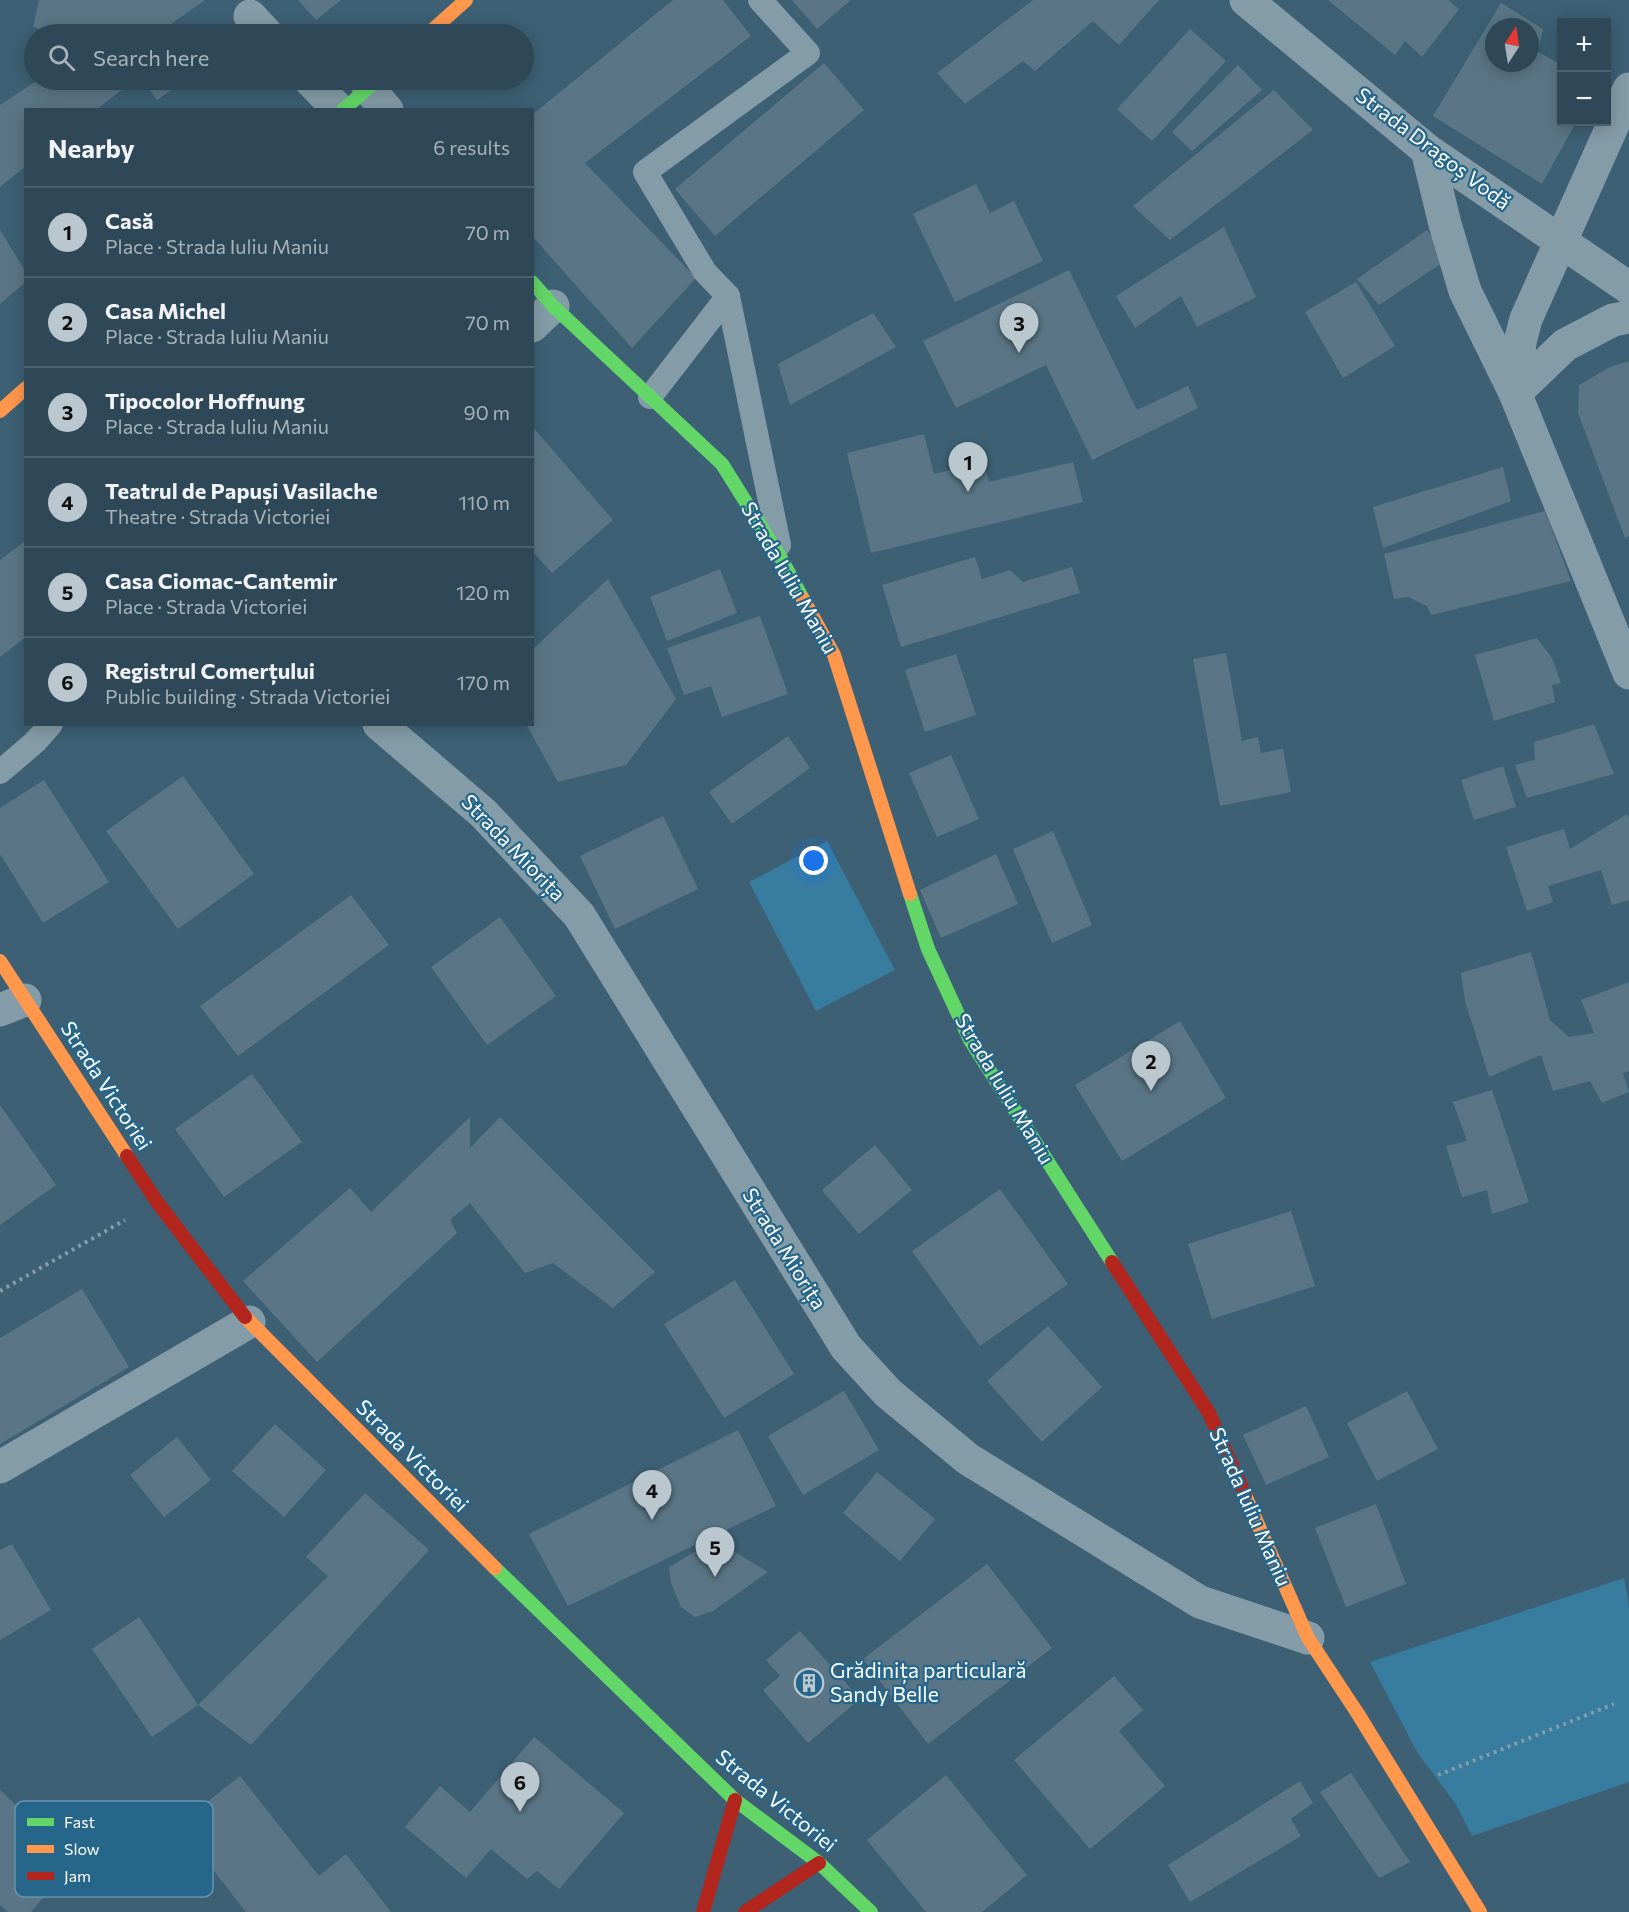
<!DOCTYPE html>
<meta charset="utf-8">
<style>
:root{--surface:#2e4857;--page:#364f5d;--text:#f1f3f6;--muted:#a7b2ba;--line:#49606d;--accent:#bbc7ce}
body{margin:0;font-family:Commissioner,sans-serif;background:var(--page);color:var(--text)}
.controls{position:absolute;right:18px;top:18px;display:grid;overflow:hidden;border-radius:0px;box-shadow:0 3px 15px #0003}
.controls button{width:54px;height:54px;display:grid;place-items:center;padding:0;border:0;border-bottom:2px solid var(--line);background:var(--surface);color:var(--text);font:30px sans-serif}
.compass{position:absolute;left:1485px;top:18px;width:54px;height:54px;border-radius:50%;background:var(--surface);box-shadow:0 3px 15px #0003;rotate:12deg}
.you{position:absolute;left:814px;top:861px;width:21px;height:21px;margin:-15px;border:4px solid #fff;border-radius:50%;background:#1a73e8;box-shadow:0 0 0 9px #1a73e833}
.badge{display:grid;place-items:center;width:39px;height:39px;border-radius:50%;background:var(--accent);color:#111;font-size:20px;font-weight:700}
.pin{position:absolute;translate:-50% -50px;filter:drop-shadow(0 2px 3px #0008)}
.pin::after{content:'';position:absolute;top:32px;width:21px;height:18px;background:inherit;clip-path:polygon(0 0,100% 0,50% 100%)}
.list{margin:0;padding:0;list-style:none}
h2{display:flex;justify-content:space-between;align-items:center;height:78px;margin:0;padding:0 24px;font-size:26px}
h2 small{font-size:20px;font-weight:400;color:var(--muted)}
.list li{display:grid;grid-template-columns:39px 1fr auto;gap:18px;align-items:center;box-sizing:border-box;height:90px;padding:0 24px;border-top:2px solid var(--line)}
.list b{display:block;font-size:22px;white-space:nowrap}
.list p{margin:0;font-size:20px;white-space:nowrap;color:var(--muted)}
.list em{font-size:20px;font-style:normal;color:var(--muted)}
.icon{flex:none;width:33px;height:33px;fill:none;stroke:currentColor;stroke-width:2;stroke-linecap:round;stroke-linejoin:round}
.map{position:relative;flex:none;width:1629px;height:1912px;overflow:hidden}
.search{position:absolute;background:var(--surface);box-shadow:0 3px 15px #0003;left:24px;top:24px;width:510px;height:66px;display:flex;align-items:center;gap:15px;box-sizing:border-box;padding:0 21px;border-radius:33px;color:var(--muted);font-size:22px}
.panel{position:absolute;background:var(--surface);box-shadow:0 3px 15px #0003;left:24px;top:108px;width:510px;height:618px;border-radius:0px}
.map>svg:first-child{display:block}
.green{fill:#387c9f}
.building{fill:#5a7686;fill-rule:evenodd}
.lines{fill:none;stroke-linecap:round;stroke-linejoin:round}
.path{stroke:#849ca8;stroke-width:4;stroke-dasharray:3 4.5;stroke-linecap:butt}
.lane{stroke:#849ca8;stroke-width:24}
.street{stroke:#849ca8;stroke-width:33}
.fast{stroke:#63d668;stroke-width:14}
.slow{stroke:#ff974d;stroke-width:14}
.jam{stroke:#b3261e;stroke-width:14}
.labels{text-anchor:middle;stroke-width:4.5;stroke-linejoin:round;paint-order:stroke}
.street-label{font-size:21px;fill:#fff;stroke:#26668b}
.poi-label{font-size:21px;fill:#fff;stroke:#26668b;text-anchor:start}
.key{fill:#26668b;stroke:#6794ae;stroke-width:1.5}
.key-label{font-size:16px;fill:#fff}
</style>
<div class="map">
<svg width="1629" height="1912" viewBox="0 0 1629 1912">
<rect width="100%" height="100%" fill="#3d6074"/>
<g class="green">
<path d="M 827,841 L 895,970 L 816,1011 L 749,882 Z"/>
<path d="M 1624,1578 L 1629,1607 L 1629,1782 L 1472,1836 L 1455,1803 L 1417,1752 L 1370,1662 Z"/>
</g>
<g class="building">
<path d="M 39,0 L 205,0 L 157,34 L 47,34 L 48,32 L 33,27 Z"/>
<path d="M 298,0 L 341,0 L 316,20 Z"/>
<path d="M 673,0 L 723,0 L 751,36 L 585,163 L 696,278 L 632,348 L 532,236 L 532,115 Z"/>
<path d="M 792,0 L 851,0 L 817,29 Z"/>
<path d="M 1033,0 L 1159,0 L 1119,45 L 1093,21 L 1035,71 L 1023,61 L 965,104 L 937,73 Z"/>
<path d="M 1328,0 L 1448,0 L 1459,9 L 1422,57 L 1405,41 L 1395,55 Z"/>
<path d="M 1501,3 L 1543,29 L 1538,52 L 1562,65 L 1562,122 L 1576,122 L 1542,184 L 1433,116 ZM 1494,27 L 1530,27 L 1530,63 L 1494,63 Z"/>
<path d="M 1190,29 L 1226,61 L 1152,141 L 1117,109 Z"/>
<path d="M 824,63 L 864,110 L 715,236 L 675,189 Z"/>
<path d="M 1238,65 L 1262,90 L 1192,151 L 1172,132 Z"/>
<path d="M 38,80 L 129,80 L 129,84 L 96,110 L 26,110 L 26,166 L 0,187 L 0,105 Z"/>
<path d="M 143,80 L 186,80 L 157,100 Z"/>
<path d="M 1274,90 L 1313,130 L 1170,240 L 1133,206 Z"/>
<path d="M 976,184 L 990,213 L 1014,201 L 1043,261 L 955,302 L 913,214 Z"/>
<path d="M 1224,227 L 1256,297 L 1197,327 L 1181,296 L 1135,328 L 1116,296 Z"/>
<path d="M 0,230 L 26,272 L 26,282 L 0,304 Z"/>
<path d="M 1427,230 L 1448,259 L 1379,305 L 1357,279 Z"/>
<path d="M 1069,270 L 1137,410 L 1188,386 L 1198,408 L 1092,460 L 1046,365 L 956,408 L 923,341 Z"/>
<path d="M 1356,282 L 1395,346 L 1343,378 L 1305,312 Z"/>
<path d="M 873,313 L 896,347 L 790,405 L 778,364 Z"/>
<path d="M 1629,361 L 1629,536 L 1625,538 L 1578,413 L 1579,385 L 1610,367 Z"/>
<path d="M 532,426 L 613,520 L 552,573 L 532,551 Z"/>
<path d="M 924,434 L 934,474 L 984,462 L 989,482 L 1073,462 L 1083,502 L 871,553 L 847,453 Z"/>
<path d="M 1503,467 L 1511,501 L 1383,548 L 1373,507 Z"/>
<path d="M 1545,511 L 1571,581 L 1431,615 L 1427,606 L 1408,597 L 1394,599 L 1384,554 Z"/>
<path d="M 26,540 L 26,637 L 0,657 L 0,560 Z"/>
<path d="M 975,557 L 982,579 L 1010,570 L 1023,582 L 1072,567 L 1080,593 L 901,647 L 882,585 Z"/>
<path d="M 720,569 L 737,613 L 667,641 L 650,597 Z"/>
<path d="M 608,579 L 676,699 L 626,765 L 558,782 L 526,724 L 532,724 L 532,650 Z"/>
<path d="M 760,616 L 788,694 L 722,717 L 711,686 L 684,695 L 667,648 Z"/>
<path d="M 1537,638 L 1552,658 L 1561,683 L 1552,685 L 1555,702 L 1494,721 L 1475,655 Z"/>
<path d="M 1226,653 L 1242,741 L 1258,737 L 1261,753 L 1283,749 L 1291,792 L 1220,806 L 1193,659 Z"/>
<path d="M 956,654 L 976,715 L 925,732 L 905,670 Z"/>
<path d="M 1594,724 L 1614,774 L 1527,798 L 1515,765 L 1535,760 L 1534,742 Z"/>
<path d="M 788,736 L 810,768 L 732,824 L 709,792 Z"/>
<path d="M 951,755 L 979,819 L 937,837 L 909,773 Z"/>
<path d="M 1503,766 L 1516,807 L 1474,820 L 1461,780 Z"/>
<path d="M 183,776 L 254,874 L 178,929 L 106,831 Z"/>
<path d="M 44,780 L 109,882 L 43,923 L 0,854 L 0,808 Z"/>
<path d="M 1627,814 L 1629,818 L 1629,900 L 1612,905 L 1601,870 L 1548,886 L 1553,902 L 1527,911 L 1506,847 L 1564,829 L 1570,849 Z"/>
<path d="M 663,816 L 698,889 L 615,929 L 580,856 Z"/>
<path d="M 1053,831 L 1092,925 L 1052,943 L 1013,849 Z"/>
<path d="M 996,854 L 1018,904 L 941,938 L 920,890 Z"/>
<path d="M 351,895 L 389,945 L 238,1056 L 200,1006 Z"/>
<path d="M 500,917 L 556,996 L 487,1045 L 431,967 Z"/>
<path d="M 1531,952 L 1550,1020 L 1569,1037 L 1594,1033 L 1581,1000 L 1629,982 L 1629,1071 L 1623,1073 L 1629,1092 L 1602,1103 L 1590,1081 L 1553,1091 L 1541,1055 L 1489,1077 L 1465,1001 L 1461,973 Z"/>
<path d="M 1180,1021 L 1226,1098 L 1122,1161 L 1075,1085 Z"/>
<path d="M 252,1074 L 302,1142 L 224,1197 L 175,1129 Z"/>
<path d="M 1492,1090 L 1529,1202 L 1492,1214 L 1487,1190 L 1462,1197 L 1446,1146 L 1467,1141 L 1453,1102 Z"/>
<path d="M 0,1105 L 56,1185 L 0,1225 Z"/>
<path d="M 470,1117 L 470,1148 L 500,1117 L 655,1272 L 613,1308 L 553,1263 L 525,1273 L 470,1203 L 450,1220 L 457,1233 L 317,1362 L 243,1281 L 350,1188 L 371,1212 Z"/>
<path d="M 875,1145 L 912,1190 L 859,1234 L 822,1190 Z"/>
<path d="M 1000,1189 L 1068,1284 L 980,1346 L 912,1251 Z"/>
<path d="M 1291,1211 L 1315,1286 L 1212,1319 L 1188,1244 Z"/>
<path d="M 735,1280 L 794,1374 L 724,1418 L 664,1324 Z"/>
<path d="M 82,1289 L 129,1367 L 0,1444 L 0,1338 Z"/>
<path d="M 1048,1326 L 1102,1387 L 1042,1442 L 987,1381 Z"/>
<path d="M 844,1391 L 879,1450 L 803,1495 L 768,1436 Z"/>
<path d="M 1407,1391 L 1438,1449 L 1377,1481 L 1347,1423 Z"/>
<path d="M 1306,1406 L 1329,1457 L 1266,1485 L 1243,1435 Z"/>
<path d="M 275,1424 L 326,1470 L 284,1517 L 232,1471 Z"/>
<path d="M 738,1430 L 776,1506 L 568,1606 L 529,1534 Z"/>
<path d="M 177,1437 L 211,1480 L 164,1517 L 130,1475 Z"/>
<path d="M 877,1472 L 935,1519 L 900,1561 L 843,1513 Z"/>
<path d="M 365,1493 L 429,1550 L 251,1745 L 198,1705 L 328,1576 L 306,1557 Z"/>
<path d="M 1376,1504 L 1406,1584 L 1346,1607 L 1315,1528 Z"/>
<path d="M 715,1540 L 768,1572 L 713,1611 L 695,1617 L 681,1607 L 671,1583 L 669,1567 Z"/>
<path d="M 12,1544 L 51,1610 L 0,1640 L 0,1550 Z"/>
<path d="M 987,1564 L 1052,1648 L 928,1744 L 863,1659 Z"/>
<path d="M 139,1617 L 198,1705 L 152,1737 L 92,1649 Z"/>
<path d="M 800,1631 L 860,1699 L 808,1743 L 763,1690 L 780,1676 L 766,1660 Z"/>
<path d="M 1114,1676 L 1143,1710 L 1119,1731 L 1165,1786 L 1090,1849 L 1014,1760 Z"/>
<path d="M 534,1737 L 624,1813 L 559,1889 L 537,1871 L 527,1879 L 491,1849 L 466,1878 L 405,1827 L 440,1786 L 470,1812 Z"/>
<path d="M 1351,1773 L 1410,1862 L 1379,1878 L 1320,1792 Z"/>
<path d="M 946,1775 L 1027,1875 L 982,1912 L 926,1912 L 867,1840 Z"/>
<path d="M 240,1776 L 319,1876 L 346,1854 L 391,1912 L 246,1912 L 178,1825 Z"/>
<path d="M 1300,1781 L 1313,1803 L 1291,1819 L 1301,1836 L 1190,1902 L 1168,1865 Z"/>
<path d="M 0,1790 L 76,1860 L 31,1912 L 8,1912 L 0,1905 Z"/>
</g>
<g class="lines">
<g class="path">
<path d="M 0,1291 L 125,1220"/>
<path d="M 1438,1775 L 1614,1704"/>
</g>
<g class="lane">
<path d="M 728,296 L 779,545"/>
<path d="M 650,397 L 728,296 L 705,272 L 645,172 L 808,53 L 760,0"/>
<path d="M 0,772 L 35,742 L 51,724"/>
</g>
<g class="street">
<path d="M 1246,0 L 1427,150 L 1629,288"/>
<path d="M 250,16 L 267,34"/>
<path d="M 310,80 L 339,110"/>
<path d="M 368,88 L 387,110"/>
<path d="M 1629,89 L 1526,319 L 1520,342 L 1515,393 L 1629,673"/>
<path d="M 1427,150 L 1445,224 L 1465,291 L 1515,393 L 1565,345 L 1613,320 L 1629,317"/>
<path d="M 532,326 L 553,306"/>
<path d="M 379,724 L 483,813 L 579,915 L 846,1347 L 888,1393 L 968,1459 L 1200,1602 L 1308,1638"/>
<path d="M 0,1010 L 25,1000"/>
<path d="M 0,1467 L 249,1322"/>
</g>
<g class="fast">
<path d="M 343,110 L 377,80"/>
<path d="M 532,282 L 553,306 L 722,464 L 782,560 L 803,599"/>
<path d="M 910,894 L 928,949 L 970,1040 L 1112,1262"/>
<path d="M 495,1568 L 735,1800 L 819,1863 L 871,1912"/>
</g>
<g class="slow">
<path d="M 428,34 L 466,0"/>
<path d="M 0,411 L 26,388"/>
<path d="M 803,599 L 834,655 L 910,894"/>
<path d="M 0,961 L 127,1156"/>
<path d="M 245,1317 L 495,1568"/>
<path d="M 1245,1495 L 1308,1638 L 1358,1714 L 1480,1912"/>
</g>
<g class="jam">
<path d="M 127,1156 L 157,1202 L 245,1317"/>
<path d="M 1112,1262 L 1209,1413 L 1245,1495"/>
<path d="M 703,1912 L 735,1800"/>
<path d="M 745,1912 L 819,1863"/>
</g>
</g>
<defs>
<g id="building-ring" transform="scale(1.5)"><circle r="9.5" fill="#26668b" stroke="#bbc7ce" stroke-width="1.5"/><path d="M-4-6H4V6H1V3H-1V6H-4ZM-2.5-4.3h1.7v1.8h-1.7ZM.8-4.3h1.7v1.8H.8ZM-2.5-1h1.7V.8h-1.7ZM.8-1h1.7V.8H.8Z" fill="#bbc7ce"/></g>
</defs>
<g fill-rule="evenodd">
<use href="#building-ring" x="809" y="1683"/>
</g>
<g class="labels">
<g class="street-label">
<text transform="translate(1433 149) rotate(37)" y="7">Strada Dragoș Vodă</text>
<text transform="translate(789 578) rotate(60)" y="7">Strada Iuliu Maniu</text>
<text transform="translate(513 848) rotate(46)" y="7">Strada Miorița</text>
<text transform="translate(106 1086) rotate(57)" y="7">Strada Victoriei</text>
<text transform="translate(1004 1089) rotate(59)" y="7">Strada Iuliu Maniu</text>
<text transform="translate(784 1249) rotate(58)" y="7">Strada Miorița</text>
<text transform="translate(412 1456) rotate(45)" y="7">Strada Victoriei</text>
<text transform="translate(1250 1507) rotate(66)" y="7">Strada Iuliu Maniu</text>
<text transform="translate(776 1801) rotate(39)" y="7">Strada Victoriei</text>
</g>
<g class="poi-label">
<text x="830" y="1678">Grădinița particulară<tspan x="830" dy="24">Sandy Belle</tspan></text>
</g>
</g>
<rect x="15" y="1801" width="198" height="96" rx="9" class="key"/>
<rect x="27" y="1818" width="27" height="8" fill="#63d668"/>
<rect x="27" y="1845" width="27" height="8" fill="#ff974d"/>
<rect x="27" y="1872" width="27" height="8" fill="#b3261e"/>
<g class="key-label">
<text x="64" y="1828">Fast</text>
<text x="64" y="1855">Slow</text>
<text x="64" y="1882">Jam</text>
</g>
</svg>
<div class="controls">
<button>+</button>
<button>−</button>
</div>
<svg class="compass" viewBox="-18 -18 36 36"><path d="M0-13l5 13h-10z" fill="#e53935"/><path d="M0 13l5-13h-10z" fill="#a7b2ba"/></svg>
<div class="you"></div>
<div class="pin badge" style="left:968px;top:492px">1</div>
<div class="pin badge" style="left:1151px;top:1091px">2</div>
<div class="pin badge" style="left:1019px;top:353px">3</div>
<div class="pin badge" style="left:652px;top:1520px">4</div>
<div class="pin badge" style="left:715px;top:1577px">5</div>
<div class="pin badge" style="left:520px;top:1812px">6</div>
<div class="search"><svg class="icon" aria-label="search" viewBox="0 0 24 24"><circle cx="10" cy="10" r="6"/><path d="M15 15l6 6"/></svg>Search here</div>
<section class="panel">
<h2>Nearby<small>6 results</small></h2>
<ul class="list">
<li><span class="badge">1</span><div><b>Casă</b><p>Place · Strada Iuliu Maniu</p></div><em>70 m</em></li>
<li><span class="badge">2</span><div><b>Casa Michel</b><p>Place · Strada Iuliu Maniu</p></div><em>70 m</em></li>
<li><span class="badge">3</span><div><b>Tipocolor Hoffnung</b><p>Place · Strada Iuliu Maniu</p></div><em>90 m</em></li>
<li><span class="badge">4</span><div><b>Teatrul de Papuși Vasilache</b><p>Theatre · Strada Victoriei</p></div><em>110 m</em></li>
<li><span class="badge">5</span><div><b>Casa Ciomac-Cantemir</b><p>Place · Strada Victoriei</p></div><em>120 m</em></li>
<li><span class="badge">6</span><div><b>Registrul Comerțului</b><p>Public building · Strada Victoriei</p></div><em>170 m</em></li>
</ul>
</section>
</div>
